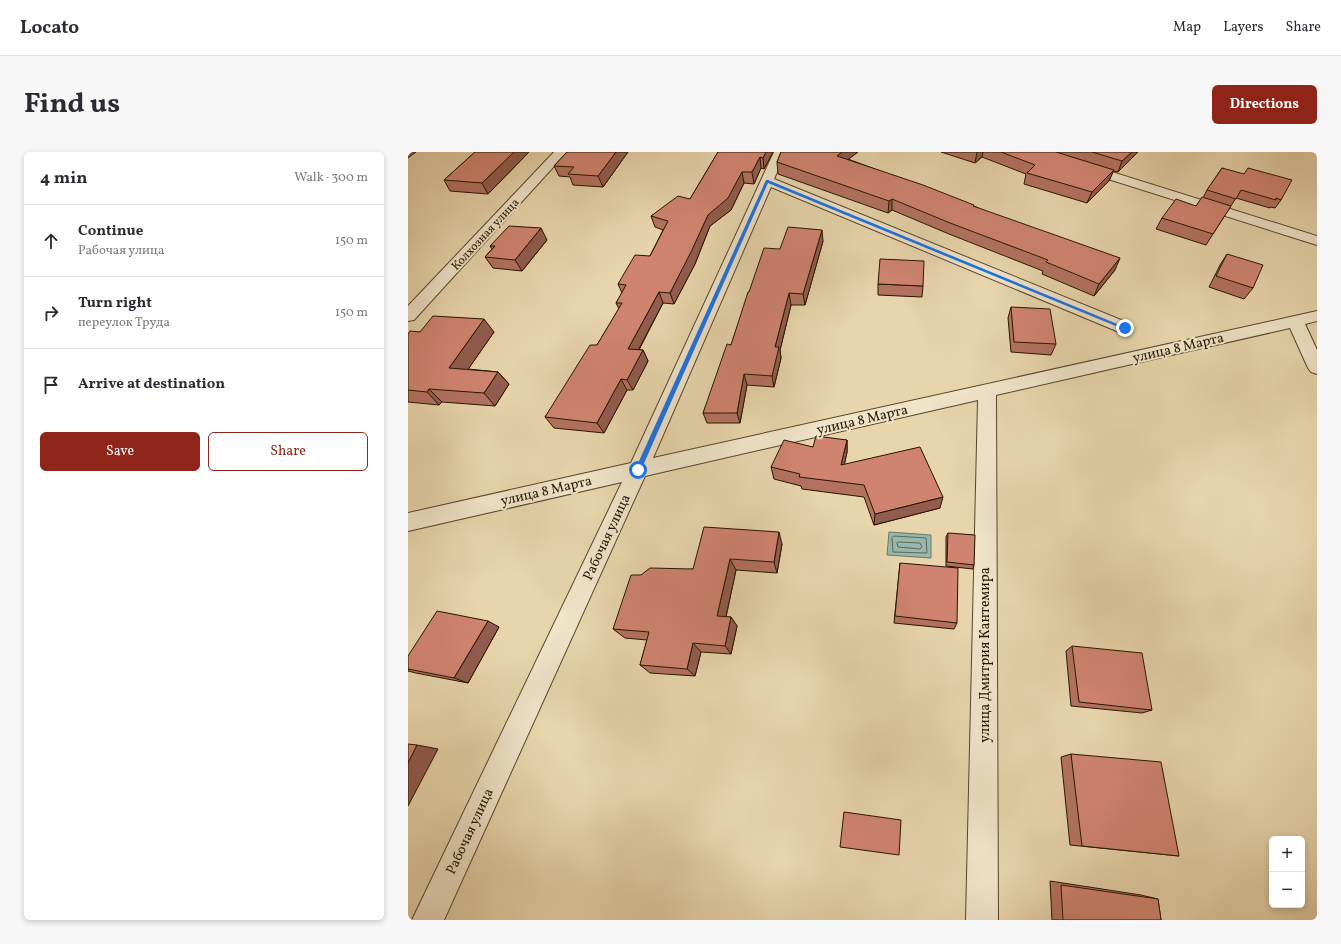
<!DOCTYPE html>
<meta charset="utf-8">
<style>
:root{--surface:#fff;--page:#f7f7f7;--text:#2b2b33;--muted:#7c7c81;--line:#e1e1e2;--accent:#8f2418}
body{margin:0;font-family:Vollkorn,serif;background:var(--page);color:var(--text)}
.controls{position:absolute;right:12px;bottom:12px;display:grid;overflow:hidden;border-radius:6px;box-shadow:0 2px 6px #0003}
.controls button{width:36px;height:36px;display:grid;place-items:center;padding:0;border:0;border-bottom:1px solid var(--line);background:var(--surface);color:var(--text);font:20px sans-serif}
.stop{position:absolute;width:12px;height:12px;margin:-9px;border:3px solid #1a73e8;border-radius:50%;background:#fff}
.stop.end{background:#1a73e8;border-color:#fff;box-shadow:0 1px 4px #0008}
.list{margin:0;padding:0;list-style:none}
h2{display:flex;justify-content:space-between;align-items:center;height:52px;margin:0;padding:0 16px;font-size:17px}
h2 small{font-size:13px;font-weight:400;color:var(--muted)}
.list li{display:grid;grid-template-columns:26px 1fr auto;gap:12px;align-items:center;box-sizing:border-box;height:72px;padding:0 16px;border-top:1px solid var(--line)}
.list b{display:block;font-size:15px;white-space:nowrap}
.list p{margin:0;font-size:13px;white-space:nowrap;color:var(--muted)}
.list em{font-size:13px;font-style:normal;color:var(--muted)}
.actions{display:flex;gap:8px;padding:12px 16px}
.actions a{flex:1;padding:9px 0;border:1px solid var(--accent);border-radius:6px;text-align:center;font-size:14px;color:var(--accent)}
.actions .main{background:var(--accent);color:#fff}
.icon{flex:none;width:22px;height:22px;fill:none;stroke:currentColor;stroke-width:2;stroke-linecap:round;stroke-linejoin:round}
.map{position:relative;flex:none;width:909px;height:768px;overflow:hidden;border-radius:6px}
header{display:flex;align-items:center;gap:24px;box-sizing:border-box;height:56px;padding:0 20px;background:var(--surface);border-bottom:1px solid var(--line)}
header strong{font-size:19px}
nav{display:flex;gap:22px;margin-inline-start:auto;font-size:14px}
.intro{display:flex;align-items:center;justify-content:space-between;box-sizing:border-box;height:96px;padding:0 24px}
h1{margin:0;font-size:28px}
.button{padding:10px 18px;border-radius:6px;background:var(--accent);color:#fff;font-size:14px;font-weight:700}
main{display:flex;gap:24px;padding:0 24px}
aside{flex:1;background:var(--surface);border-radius:6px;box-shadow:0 2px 6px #0003}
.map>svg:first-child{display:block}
.water{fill:#97b8ac;stroke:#697768}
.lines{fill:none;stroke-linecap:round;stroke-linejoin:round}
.shore{stroke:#5e6656;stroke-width:1}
.minor-casing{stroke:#56452c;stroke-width:2}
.minor{fill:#f0e4c9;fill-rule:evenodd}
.wall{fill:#b37260;stroke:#251501}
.shaded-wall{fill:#925c4e;stroke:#251501}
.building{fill:#d08470;stroke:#251501}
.route{fill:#1a73e8}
.labels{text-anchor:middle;stroke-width:4;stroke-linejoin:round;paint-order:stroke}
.far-street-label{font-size:12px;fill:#251501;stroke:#f0e4c9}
.street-label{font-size:14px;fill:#251501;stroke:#f0e4c9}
</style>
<header>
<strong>Locato</strong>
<nav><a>Map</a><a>Layers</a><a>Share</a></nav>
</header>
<div class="intro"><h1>Find us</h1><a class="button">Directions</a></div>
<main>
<aside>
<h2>4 min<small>Walk · 300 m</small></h2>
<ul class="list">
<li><svg class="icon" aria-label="ahead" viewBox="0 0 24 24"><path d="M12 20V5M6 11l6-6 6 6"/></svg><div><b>Continue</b><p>Рабочая улица</p></div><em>150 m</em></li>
<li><svg class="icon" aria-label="right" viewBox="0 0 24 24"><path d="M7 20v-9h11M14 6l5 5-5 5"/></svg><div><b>Turn right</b><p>переулок Труда</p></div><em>150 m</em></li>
<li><svg class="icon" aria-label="arrive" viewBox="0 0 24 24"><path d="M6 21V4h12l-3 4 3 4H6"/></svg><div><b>Arrive at destination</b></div></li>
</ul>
<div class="actions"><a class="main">Save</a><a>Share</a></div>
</aside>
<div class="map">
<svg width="909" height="768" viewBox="0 0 909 768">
<rect width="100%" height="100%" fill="#e8d5ac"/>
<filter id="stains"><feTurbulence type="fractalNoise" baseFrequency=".005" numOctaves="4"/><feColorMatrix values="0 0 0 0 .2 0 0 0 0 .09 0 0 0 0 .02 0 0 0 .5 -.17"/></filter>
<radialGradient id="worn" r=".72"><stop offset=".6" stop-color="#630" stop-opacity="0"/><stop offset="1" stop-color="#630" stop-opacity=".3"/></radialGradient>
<path class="water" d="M 481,380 L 523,383 L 523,406 L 479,403 Z"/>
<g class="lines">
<g class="shore">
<path d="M 486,384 L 518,386 L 519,401 L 485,400 L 484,386 Z"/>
<path d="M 491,390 L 512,391 L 514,395 L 512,397 L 490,395 L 489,391 Z"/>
</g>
<g class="minor-casing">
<g id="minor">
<path d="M 146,0 L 159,0 L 6,168 L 0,169 L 0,154 Z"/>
<path d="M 366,0 L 378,0 L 366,27 L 723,172 L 725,176 L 723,180 L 717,181 L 711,180 L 363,35 L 245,306 L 909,159 L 909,169 L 897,172 L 909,198 L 909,222 L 903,220 L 900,216 L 882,176 L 588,243 L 590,768 L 558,768 L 570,248 L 237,324 L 36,768 L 4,768 L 214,330 L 0,379 L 0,361 L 223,311 Z"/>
<path d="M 622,0 L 640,0 L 909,84 L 909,93 L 624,3 Z"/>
</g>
</g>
<use href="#minor" class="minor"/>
</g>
<g class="wall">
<path d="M 67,0 L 121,0 L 80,42 L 42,39 L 36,28 Z"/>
<path d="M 159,0 L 220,0 L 195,35 L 165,33 L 162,25 L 151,24 L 146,14 Z"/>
<path d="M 310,0 L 365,0 L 356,17 L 353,16 L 346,32 L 336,31 L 323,58 L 302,74 L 287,112 L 266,152 L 255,151 L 231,198 L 235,198 L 240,209 L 225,238 L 219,238 L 196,281 L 146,276 L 137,265 L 189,193 L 211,157 L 208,151 L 214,141 L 210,132 L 242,104 L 255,78 L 247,75 L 243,64 L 282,47 Z"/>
<path d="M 373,0 L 450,0 L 440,7 L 566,54 L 707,118 L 686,144 L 634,122 L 635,119 L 541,82 L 484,58 L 480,61 L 370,22 L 369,10 Z"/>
<path d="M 533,0 L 730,0 L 710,20 L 705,19 L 701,29 L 679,51 L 616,32 L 618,22 L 574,5 L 567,11 Z"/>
<path d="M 814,16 L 873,48 L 867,56 L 863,55 L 862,56 L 828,46 L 798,93 L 748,77 L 754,66 L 788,54 L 795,46 L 799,38 Z"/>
<path d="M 139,88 L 114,119 L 85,116 L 77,105 L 84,97 L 82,94 Z"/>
<path d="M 415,89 L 397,153 L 383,153 L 372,198 L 373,206 L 366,235 L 339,233 L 332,271 L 299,271 L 295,261 L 323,193 L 341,140 L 372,97 Z"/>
<path d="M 819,102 L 845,136 L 836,147 L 801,135 L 812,113 Z"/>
<path d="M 470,132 L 515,134 L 514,145 L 470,143 Z"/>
<path d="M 603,155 L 648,192 L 643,203 L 603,200 L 600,166 Z"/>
<path d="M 12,180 L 86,180 L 60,217 L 90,220 L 101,232 L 87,254 L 34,250 L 31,253 L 0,250 L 0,182 Z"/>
<path d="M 439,288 L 439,300 L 436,312 L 532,356 L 466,373 L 456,345 L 394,337 L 393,334 L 366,327 L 363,315 L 405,295 Z"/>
<path d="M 540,381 L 566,413 L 565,417 L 538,414 L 538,385 Z"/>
<path d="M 374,392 L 369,421 L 328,418 L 318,465 L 323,465 L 329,474 L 323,502 L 293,500 L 287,524 L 242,521 L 232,513 L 239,488 L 217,486 L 205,477 L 233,423 L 285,417 Z"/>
<path d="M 492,411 L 549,471 L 546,477 L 486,471 Z"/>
<path d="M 91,475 L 60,531 L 8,521 L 0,519 L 0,504 Z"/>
<path d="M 664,494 L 744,558 L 734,561 L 663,554 L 658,499 Z"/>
<path d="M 663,602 L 771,704 L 662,693 L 653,605 Z"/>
<path d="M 642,729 L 733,743 L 750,747 L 753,768 L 644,768 Z"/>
</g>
<g class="shaded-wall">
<path d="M 0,0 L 8,0 L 0,6 Z"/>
<path d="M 106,0 L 121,0 L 80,42 L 74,31 Z"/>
<path d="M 208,0 L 220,0 L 195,35 L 190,24 Z"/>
<path d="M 358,0 L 365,0 L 356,17 L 355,6 Z"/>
<path d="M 434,0 L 450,0 L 430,15 L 429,4 Z"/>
<path d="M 569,0 L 575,0 L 574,5 L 567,11 Z"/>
<path d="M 724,0 L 730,0 L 710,20 L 714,9 Z"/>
<path d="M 352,5 L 353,16 L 346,32 L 344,20 Z"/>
<path d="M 706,18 L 701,29 L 679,51 L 684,40 Z"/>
<path d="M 334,20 L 336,31 L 323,58 L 302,74 L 287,112 L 266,152 L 262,141 L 300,63 Z"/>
<path d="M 484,47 L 484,58 L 480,61 L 481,49 Z"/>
<path d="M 133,76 L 139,88 L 114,119 L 107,108 Z"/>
<path d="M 414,78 L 415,89 L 397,153 L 395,142 Z"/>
<path d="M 712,106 L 707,118 L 686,144 L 691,132 Z"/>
<path d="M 251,140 L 255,151 L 225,208 L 220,197 Z"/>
<path d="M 381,141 L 383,153 L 372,198 L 373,206 L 366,235 L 364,224 L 367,195 Z"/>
<path d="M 76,167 L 86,180 L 52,229 L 41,216 Z"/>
<path d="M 235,198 L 240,209 L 225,238 L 219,228 Z"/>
<path d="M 90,220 L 101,232 L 87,254 L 76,241 Z"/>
<path d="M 336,222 L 339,233 L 332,271 L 329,261 Z"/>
<path d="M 213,227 L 219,238 L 196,281 L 189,271 Z"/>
<path d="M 21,237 L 34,250 L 31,253 L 19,240 Z"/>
<path d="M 439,288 L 439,300 L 434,325 L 433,313 Z"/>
<path d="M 535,345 L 532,356 L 466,373 L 467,362 Z"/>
<path d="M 371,380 L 374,392 L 369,421 L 366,410 Z"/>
<path d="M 322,407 L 328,418 L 316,473 L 309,464 Z"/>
<path d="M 323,465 L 329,474 L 323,502 L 317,494 Z"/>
<path d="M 80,469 L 91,475 L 60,531 L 46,526 Z"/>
<path d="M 285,491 L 293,500 L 287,524 L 279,517 Z"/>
<path d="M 9,593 L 30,597 L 0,654 L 0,611 Z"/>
</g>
<g class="building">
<path d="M 67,0 L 106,0 L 74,31 L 36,28 Z"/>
<path d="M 159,0 L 208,0 L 190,24 L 160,22 L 166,15 L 146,14 Z"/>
<path d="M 310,0 L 358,0 L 355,6 L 352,5 L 344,20 L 334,20 L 320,46 L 300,63 L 283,100 L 262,141 L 251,140 L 220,197 L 235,198 L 219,228 L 213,227 L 189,271 L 137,265 L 182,193 L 189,193 L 214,151 L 208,151 L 218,133 L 210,132 L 227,103 L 242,104 L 260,69 L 243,64 L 270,44 L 282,47 Z"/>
<path d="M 373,0 L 434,0 L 429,4 L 515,33 L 566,53 L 565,54 L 712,106 L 691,132 L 638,110 L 640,108 L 542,71 L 484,47 L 481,49 L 369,10 Z"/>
<path d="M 593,0 L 648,0 L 706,18 L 684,40 L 619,21 L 627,13 Z"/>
<path d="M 684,0 L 724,0 L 714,9 Z"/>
<path d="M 814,16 L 836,22 L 840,16 L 884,28 L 873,48 L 868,46 L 868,48 L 833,38 L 828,47 L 799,38 Z"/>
<path d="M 794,45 L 823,54 L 805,82 L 754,66 L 768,47 L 788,54 Z"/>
<path d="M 101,74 L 133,76 L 107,108 L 77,105 L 87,94 L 82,94 Z"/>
<path d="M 380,75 L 414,78 L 395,142 L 381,141 L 367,195 L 371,195 L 364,224 L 336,222 L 329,261 L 295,261 L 319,192 L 323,193 L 340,140 L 341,140 L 356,96 L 372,97 Z"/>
<path d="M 819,102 L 855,113 L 845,136 L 808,124 Z"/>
<path d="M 472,107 L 516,109 L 515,134 L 470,132 Z"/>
<path d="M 603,155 L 642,157 L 648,192 L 606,190 Z"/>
<path d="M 25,164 L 76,167 L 41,216 L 90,220 L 76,241 L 21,237 L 19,240 L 0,238 L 0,182 L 2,179 L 12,180 Z"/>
<path d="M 408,284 L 439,288 L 433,313 L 512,295 L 535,345 L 467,362 L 456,333 L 391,325 L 392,322 L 363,315 L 376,288 L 405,295 Z"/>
<path d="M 296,375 L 371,380 L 366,410 L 322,407 L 309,464 L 323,465 L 317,494 L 285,491 L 279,517 L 232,513 L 241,480 L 205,477 L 223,423 L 233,423 L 242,416 L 285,417 Z"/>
<path d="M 540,381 L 567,383 L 566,413 L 539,410 Z"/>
<path d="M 492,411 L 550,416 L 549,471 L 487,464 Z"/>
<path d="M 29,459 L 80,469 L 46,526 L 0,517 L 0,504 Z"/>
<path d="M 664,494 L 734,501 L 744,558 L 671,550 Z"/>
<path d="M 0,592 L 9,593 L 0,611 Z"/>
<path d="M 663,602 L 753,610 L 771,704 L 674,694 Z"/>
<path d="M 436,660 L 493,668 L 491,703 L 432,695 Z"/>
<path d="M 653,733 L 750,747 L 753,768 L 655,768 Z"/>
</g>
<path class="route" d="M 358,28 L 360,28 L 719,176 L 715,177 L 360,31 L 233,318 L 232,319 L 228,319 L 227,318 Z"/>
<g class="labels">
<g class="far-street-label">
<text transform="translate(77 82) rotate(-47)" y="4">Колхозная улица</text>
</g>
<g class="street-label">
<text transform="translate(770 195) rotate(-13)" y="5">улица 8 Марта</text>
<text transform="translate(454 267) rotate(-13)" y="5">улица 8 Марта</text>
<text transform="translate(138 338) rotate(-13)" y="5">улица 8 Марта</text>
<text transform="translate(198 385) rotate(-65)" y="5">Рабочая улица</text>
<text transform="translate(576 503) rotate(-90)" y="5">улица Дмитрия Кантемира</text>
<text transform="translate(61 679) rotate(-65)" y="5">Рабочая улица</text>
</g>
</g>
<rect width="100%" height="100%" filter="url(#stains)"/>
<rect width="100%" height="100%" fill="url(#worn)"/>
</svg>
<div class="controls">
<button>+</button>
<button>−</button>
</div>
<div class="stop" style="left:230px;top:318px"></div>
<div class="stop end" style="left:717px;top:176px"></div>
</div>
</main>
